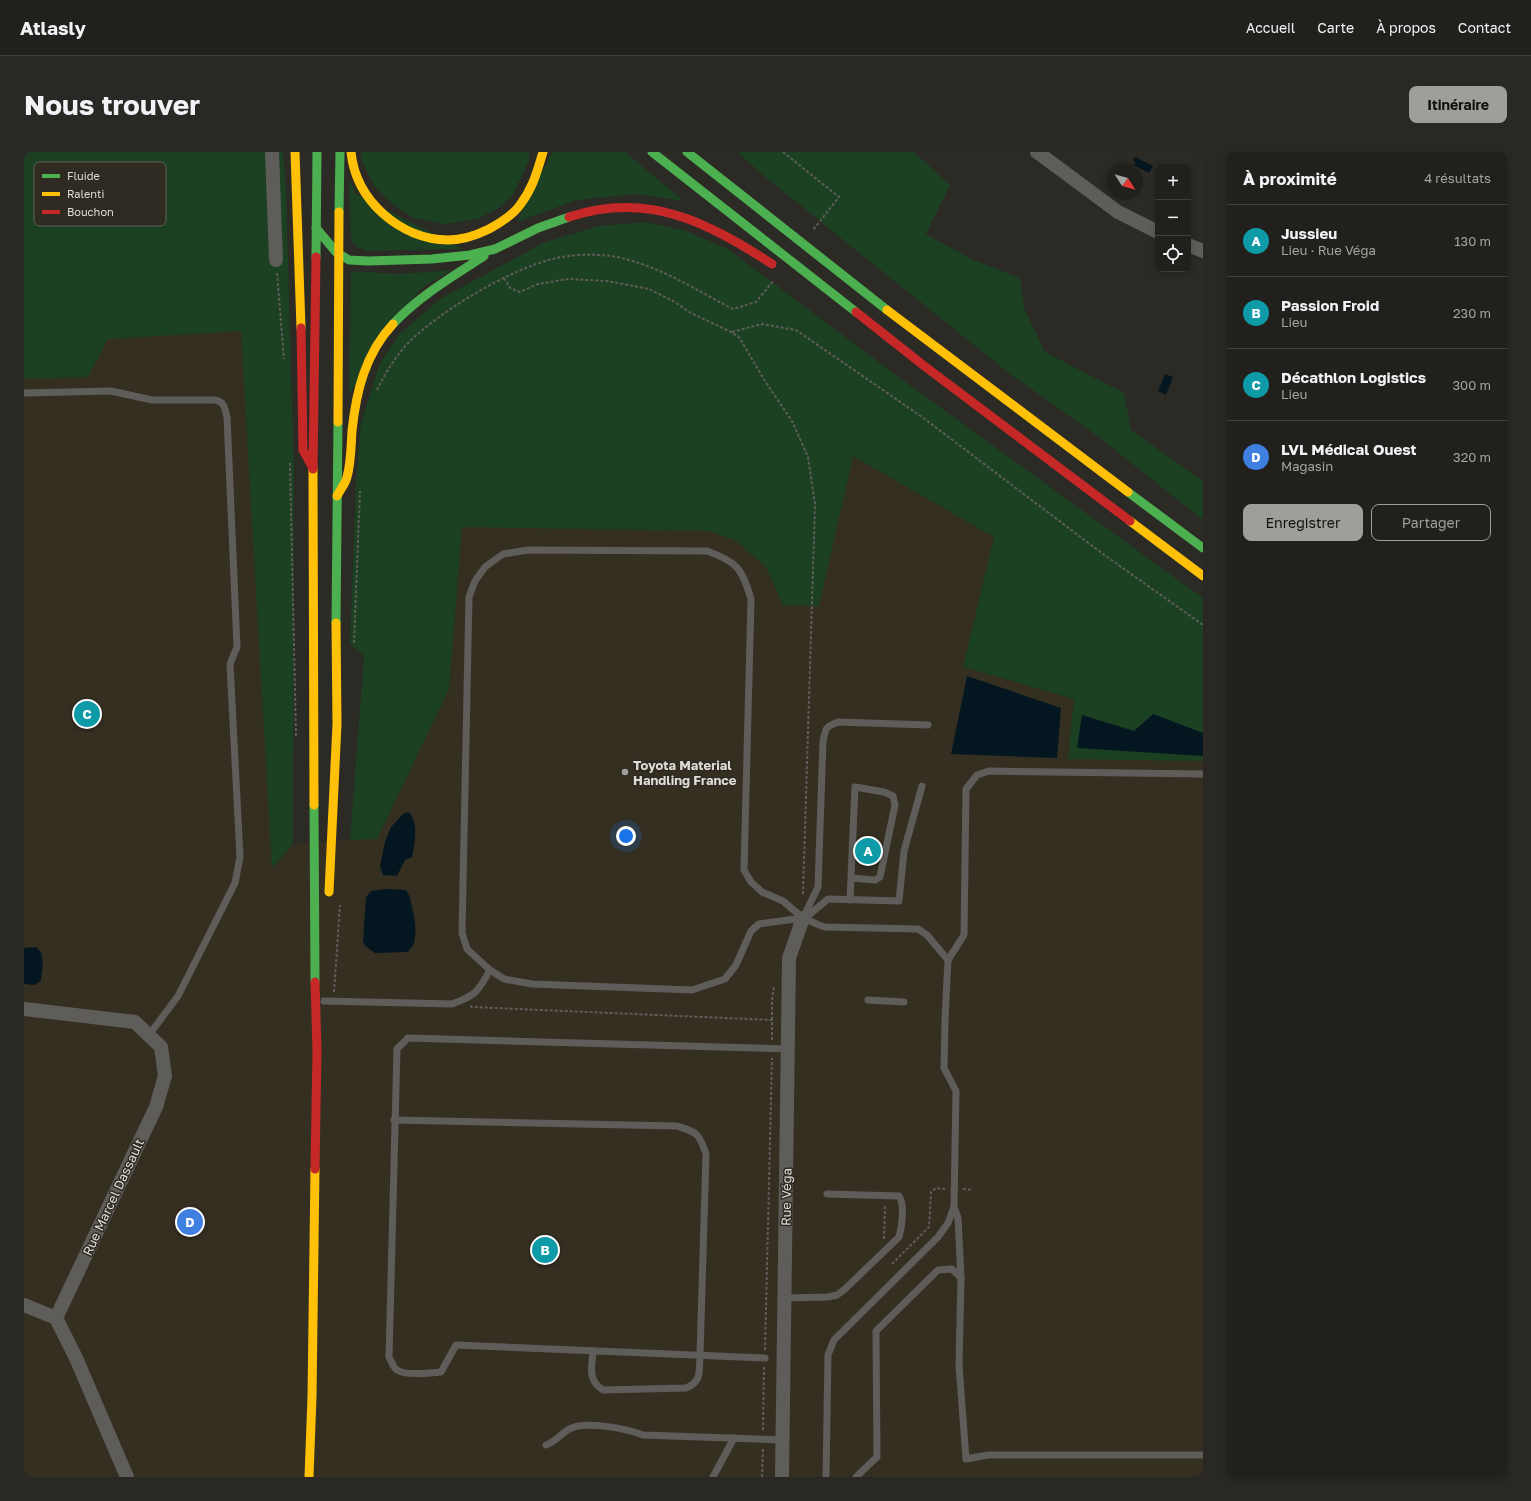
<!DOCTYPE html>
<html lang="fr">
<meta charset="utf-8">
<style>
:root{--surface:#21201c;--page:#292825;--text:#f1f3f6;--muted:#a2a3a3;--line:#3e3e3b;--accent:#a09e98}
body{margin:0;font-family:"Golos Text",sans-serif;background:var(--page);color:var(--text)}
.controls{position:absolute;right:12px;top:12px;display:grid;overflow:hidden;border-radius:8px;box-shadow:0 2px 6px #0003}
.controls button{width:36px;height:36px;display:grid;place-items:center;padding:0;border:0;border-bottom:1px solid var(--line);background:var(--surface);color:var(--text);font:20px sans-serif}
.compass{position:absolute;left:1083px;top:12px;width:36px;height:36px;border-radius:50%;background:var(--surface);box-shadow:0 2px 6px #0003;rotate:126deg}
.you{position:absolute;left:602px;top:684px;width:14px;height:14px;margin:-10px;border:3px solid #fff;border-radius:50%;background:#1a73e8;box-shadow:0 0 0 6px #1a73e833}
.badge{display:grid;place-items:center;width:26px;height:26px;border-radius:50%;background:var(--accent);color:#fff;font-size:13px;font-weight:700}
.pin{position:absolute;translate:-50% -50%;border:2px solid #fff;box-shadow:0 1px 4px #0006}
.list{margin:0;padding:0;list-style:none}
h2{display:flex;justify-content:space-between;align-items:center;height:52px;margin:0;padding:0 16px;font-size:17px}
h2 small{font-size:13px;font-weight:400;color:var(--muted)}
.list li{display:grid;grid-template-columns:26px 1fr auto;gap:12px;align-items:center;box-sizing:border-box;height:72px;padding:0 16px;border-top:1px solid var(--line)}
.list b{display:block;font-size:15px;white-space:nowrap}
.list p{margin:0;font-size:13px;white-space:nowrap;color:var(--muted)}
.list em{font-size:13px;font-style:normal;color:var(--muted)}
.actions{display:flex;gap:8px;padding:12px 16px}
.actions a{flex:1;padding:9px 0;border:1px solid var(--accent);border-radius:8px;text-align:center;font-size:14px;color:var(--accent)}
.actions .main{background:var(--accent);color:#111}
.icon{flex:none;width:22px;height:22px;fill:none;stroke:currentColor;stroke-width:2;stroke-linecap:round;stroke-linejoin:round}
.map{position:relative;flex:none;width:1179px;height:1325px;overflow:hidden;border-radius:8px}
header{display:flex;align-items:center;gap:24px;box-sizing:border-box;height:56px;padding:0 20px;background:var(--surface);border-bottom:1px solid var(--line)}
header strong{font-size:19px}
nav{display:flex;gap:22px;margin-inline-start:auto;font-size:14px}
.intro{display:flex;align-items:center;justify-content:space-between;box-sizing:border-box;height:96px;padding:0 24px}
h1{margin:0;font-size:28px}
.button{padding:10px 18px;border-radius:8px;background:var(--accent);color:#111;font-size:14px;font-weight:700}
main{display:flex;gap:24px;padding:0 24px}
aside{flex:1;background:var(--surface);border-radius:8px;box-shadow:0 2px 6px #0003}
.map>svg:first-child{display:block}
.built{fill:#352f22}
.green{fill:#1b4022}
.water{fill:#041721}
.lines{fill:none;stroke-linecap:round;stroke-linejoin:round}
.path{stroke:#5f5d5a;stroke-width:2;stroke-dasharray:3 2;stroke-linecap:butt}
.lane{stroke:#5f5d5a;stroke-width:7}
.street{stroke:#5f5d5a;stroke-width:14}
.fast{stroke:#4caf50;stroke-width:9}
.slow{stroke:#ffc107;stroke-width:9}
.jam{stroke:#c62828;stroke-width:9}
.poi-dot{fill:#a09e98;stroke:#2f2b22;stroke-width:1.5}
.labels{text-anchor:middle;stroke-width:3;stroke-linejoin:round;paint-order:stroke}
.poi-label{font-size:13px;font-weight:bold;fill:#dfdcd6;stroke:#2f2b22;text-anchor:start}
.street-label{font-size:13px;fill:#dfdcd6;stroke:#2f2b22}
.key{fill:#2f2b22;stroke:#646058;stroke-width:1}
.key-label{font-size:11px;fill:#dfdcd6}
</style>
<header>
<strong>Atlasly</strong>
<nav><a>Accueil</a><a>Carte</a><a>À propos</a><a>Contact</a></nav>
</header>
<div class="intro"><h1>Nous trouver</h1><a class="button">Itinéraire</a></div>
<main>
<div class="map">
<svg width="1179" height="1325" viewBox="0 0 1179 1325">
<rect width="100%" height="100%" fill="#2c2a25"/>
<path class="built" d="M 217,178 L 249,716 L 269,692 L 353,686 L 425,537 L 438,375 L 685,379 L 711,388 L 742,415 L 759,453 L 828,304 L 970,385 L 939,515 L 1050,547 L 1044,607 L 1179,609 L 1179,1325 L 0,1325 L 0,227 L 64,225 L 84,187 Z"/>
<g class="green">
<path d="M 0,0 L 259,0 L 262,37 L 270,323 L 269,692 L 248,716 L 217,179 L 84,187 L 64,225 L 0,227 Z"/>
<path d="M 337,0 L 505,0 L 505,8 L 489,43 L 476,55 L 454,67 L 421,72 L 389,66 L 371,54 L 350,34 L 338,9 Z"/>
<path d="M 528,0 L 601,0 L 660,49 L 612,42 L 553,48 L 493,70 Z"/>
<path d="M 714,0 L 890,0 L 926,33 L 902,82 L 947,107 L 996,126 L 1000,156 L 1021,200 L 1100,241 L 1107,278 L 1179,329 L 1179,368 L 1072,283 L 986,222 L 736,21 Z"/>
<path d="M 325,27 L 332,42 L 439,97 L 344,99 C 336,96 329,95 327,86 Z"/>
<path d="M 622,70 L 662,79 L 704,97 L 876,226 L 1179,446 L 1179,609 L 1044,607 L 1050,547 L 939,515 L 970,385 L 829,304 L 795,454 L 759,453 L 742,415 L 711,388 L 685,379 L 438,375 L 425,537 L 353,687 L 326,688 L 340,504 L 326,492 L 332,330 L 337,271 L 356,211 L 375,182 L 416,147 L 519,91 L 574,74 Z"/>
<path d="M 429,118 L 397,136 L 325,242 L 327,119 L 376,122 Z"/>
</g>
<g class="water">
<path d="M 1111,5 L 1129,14 L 1125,21 L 1110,13 L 1112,10 L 1109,9 Z"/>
<path d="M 1141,222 L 1149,225 L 1142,243 L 1134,239 Z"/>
<path d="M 943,524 L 1037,556 L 1033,606 L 927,602 Z"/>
<path d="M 1129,562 L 1179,581 L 1179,604 L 1053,596 L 1058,563 L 1110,579 Z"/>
<path d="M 385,660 C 395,671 391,692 388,705 L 381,708 L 373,724 L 359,723 L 356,714 L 361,690 L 367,675 L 379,662 Z"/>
<path d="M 362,737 L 382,738 L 385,743 C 389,757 398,792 383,800 L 351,801 L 341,794 L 339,789 L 342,745 L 347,739 Z"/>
<path d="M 12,795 C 22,802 18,818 17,829 L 10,833 L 0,832 L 0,796 Z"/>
</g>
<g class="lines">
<g class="path">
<path d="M 759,0 L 815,45 L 789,78"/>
<path d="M 253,121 L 260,207"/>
<path d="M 480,126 L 486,136 L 496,140 L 514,132 L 544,127 L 583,129 L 625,137 L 649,149 L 667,161 L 707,180 L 715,185 L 741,229 L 768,269 L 784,305 L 791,352 L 779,742"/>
<path d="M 708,180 L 738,172 L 772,178 L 898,265 L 1079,402 L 1179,473"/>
<path d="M 353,238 C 361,222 371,205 383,192 C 416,159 484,118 529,107 C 547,102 569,102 587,104 C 631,111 670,137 709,157 L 732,150 L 750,128"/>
<path d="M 266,311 L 272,584"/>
<path d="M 330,491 L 336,339"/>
<path d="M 310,840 L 316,753"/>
<path d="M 446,854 L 448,855 L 748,868"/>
<path d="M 748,888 L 748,848 L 750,834"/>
<path d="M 939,1037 L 949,1038"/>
<path d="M 860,1087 L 861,1052"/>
<path d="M 868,1112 L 905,1075 L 907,1040 L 912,1036 L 921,1037"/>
<path d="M 741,1198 L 748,906"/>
<path d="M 739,1278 L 740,1214"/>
<path d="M 738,1325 L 739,1296"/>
</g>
<g class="lane">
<path d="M 0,241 L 87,239 L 128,248 L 191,248 C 200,249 201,257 203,265 L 213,495 L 206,512 L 216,705 L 211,731 L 154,844 L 125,883"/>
<path d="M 826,748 L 831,635 L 860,640 L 869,644 L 871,653 L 856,725 L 851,728 L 827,726"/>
<path d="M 779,766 L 735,772 L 727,779 L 712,813 L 701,827 L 668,838 L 508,832 L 480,827 L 466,818 L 443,797 L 438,781 L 445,445 L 451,429 L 461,415 L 479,402 L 504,398 L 683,399 C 714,410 718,417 727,447 L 720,718 L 727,730 L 738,740 L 759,749 L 779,766 L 795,773 L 801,775 L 894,777 L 903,783 L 924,808"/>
<path d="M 779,766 L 794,735 L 799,589 C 802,576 801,575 814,570 L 904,573"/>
<path d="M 780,767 L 804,747 L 875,749 L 880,699 L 898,634"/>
<path d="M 844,848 L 880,850"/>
<path d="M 300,849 L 428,852 C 453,843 454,839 466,818"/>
<path d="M 370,968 L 653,974 C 674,981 675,981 682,1002 L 676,1203 C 675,1219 678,1230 662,1236 L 579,1238 C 563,1228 568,1215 569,1199"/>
<path d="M 930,1055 L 934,1066 L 937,1126"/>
<path d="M 760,1146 L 804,1145 L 813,1143 L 821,1137 L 875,1085 C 878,1075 881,1052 875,1044 L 803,1042"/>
<path d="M 741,1206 L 432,1193 L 417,1220 C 407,1221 381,1224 373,1218 C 369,1215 367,1209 365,1205 L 373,897 L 384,886 L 764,897"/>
<path d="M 522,1293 C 531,1290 537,1282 545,1277 C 561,1268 603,1277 619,1283 L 759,1288"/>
<path d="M 689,1325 L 710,1286"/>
<path d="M 802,1325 L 804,1203 L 810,1188 L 914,1085 L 924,1071 L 930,1055 L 932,939 L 920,916 L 921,868 L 924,808 L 940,783 L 942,637 L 953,623 L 965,619 L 1179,622"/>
<path d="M 832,1325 L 853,1305 L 852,1179 L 914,1118 L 928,1117 L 937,1126 L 935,1213 L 942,1307 L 964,1303 L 1179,1303"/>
</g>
<g class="street">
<path d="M 248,0 L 252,108"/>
<path d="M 1013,0 L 1094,60 L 1134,80"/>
<path d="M 1164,93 L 1179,99"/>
<path d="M 0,857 L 111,870 L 137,895 L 141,924 L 132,955 L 32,1166 L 52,1206 L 103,1325"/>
<path d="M 0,1153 L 32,1166"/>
<path d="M 758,1325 L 765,806 L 779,766"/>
</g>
<g class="fast">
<path d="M 628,0 L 832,160"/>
<path d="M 663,0 L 863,158"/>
<path d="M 315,60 L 316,0"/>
<path d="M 292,76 L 312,100 L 325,108 L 344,109 L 408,107 L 446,103 L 471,97 L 514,76 L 545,65"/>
<path d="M 292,105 L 293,0"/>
<path d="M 369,172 C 395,144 428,125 460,104"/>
<path d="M 1104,340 L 1179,396"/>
<path d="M 312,471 L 314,270"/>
<path d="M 290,653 L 291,830"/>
</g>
<g class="slow">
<path d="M 271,0 L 277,176"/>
<path d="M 327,0 C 332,49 376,87 424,88 C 438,88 453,83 465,77 C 476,71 489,63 496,53 C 509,36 513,20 519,0"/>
<path d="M 863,158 L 1104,340"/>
<path d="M 314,270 L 315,60"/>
<path d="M 289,317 L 290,653"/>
<path d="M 313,344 C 316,338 322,331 323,325 C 327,311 327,294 328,279 C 332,240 341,202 369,172"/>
<path d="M 1106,369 L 1179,424"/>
<path d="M 305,740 L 313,572 L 312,471"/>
<path d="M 285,1325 L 288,1245 L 291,1017"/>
</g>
<g class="jam">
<path d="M 545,65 C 624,39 683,70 748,112"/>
<path d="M 832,160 L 899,213 L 1106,369"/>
<path d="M 277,176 L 279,298 L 289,316"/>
<path d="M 289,317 L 292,105"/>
<path d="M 291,830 L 293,898 L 291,1017"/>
</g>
</g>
<circle class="poi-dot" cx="601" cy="620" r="4"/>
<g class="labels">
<g class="poi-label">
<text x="609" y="618">Toyota Material<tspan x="609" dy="15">Handling France</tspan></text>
</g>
<g class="street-label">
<text transform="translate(89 1045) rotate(-65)" y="5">Rue Marcel Dassault</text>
<text transform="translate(762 1045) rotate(-89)" y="5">Rue Véga</text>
</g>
</g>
<rect x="10" y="10" width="132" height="64" rx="6" class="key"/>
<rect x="18" y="22" width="18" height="4" fill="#4caf50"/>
<rect x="18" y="40" width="18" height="4" fill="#ffc107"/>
<rect x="18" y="58" width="18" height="4" fill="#c62828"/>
<g class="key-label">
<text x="43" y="28">Fluide</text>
<text x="43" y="46">Ralenti</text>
<text x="43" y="64">Bouchon</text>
</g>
</svg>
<div class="controls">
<button>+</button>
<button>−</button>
<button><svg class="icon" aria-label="locate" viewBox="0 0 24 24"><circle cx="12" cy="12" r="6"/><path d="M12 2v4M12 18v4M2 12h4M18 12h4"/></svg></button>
</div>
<svg class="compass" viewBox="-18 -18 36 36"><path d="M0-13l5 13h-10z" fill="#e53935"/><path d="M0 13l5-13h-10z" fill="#a2a3a3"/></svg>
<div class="you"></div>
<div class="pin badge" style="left:844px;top:699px;background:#0f9aa8">A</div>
<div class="pin badge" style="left:521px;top:1098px;background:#0f9aa8">B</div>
<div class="pin badge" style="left:63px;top:562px;background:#0f9aa8">C</div>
<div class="pin badge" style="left:166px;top:1070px;background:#3f7fe0">D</div>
</div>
<aside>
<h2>À proximité<small>4 résultats</small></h2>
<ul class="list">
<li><span class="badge" style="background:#0f9aa8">A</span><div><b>Jussieu</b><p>Lieu · Rue Véga</p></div><em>130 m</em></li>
<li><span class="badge" style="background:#0f9aa8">B</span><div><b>Passion Froid</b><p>Lieu</p></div><em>230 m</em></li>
<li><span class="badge" style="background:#0f9aa8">C</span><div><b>Décathlon Logistics</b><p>Lieu</p></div><em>300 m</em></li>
<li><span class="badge" style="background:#3f7fe0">D</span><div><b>LVL Médical Ouest</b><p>Magasin</p></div><em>320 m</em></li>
</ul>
<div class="actions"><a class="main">Enregistrer</a><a>Partager</a></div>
</aside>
</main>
